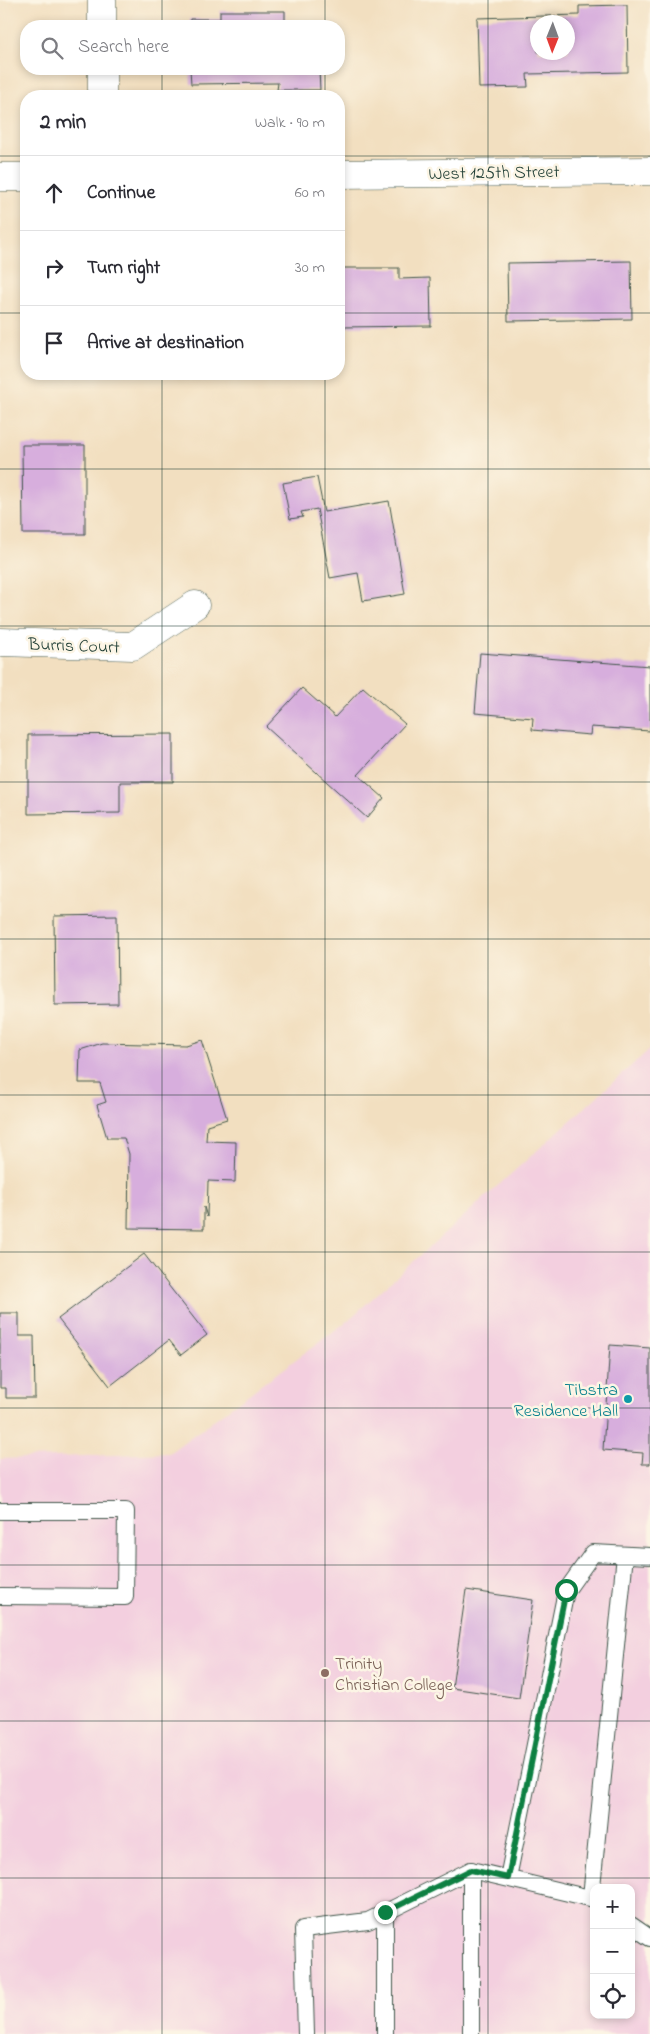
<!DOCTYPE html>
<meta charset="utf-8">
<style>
:root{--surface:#fff;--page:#f7f7f7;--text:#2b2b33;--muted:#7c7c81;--line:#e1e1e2}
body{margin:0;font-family:"Indie Flower",sans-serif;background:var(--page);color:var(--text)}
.controls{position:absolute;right:15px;bottom:15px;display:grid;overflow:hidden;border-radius:10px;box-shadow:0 2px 8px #0003}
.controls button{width:45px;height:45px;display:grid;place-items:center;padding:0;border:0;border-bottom:1px solid var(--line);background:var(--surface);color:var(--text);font:25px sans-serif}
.compass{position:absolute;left:530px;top:15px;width:45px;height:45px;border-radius:50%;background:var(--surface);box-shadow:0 2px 8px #0003;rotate:181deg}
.stop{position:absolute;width:15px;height:15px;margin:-11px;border:4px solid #0b8043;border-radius:50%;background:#fff}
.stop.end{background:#0b8043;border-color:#fff;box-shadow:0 1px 5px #0008}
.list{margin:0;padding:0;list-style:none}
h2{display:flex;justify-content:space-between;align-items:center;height:65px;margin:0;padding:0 20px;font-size:21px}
h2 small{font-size:16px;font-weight:400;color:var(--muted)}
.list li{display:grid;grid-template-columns:32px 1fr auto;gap:15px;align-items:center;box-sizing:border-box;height:75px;padding:0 20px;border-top:1px solid var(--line)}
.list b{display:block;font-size:19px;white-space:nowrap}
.list em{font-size:16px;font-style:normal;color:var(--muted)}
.icon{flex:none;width:28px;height:28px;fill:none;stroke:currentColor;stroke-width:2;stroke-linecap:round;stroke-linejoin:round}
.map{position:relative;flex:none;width:650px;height:2034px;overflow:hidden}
.search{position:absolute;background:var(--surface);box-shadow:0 2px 8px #0003;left:20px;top:20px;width:325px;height:55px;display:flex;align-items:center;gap:12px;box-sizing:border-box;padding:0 18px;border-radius:20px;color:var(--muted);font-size:19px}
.panel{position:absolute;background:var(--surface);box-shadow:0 2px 8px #0003;left:20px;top:90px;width:325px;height:290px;border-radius:20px}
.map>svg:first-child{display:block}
.built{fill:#f3cfdf;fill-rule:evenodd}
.building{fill:#d7aedd;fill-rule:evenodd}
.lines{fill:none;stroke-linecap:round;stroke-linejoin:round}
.lane-casing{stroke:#3f5549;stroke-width:18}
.street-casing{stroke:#3f5549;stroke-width:29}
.lane{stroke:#fff;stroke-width:16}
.street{stroke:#fff;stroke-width:28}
.route{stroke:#0b8043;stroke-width:6}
.grid{fill:none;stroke:#1f3d34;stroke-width:1;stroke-opacity:0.55}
.culture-dot{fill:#0f9aa8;stroke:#fcf5e5;stroke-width:2}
.education-dot{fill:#8d6e63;stroke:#fcf5e5;stroke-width:2}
.labels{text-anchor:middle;stroke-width:5;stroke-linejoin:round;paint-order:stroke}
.street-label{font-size:18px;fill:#1f3d34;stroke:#fcf5e5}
.culture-label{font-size:18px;fill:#0d838f;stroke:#fcf5e5;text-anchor:end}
.education-label{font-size:18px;fill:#785e54;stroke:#fcf5e5;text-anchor:start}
</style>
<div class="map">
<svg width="650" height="2034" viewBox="0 0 650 2034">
<rect width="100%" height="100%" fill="#fcf5e5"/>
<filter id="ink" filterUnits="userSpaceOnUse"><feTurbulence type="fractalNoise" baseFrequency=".02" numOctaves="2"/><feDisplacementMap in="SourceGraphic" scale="10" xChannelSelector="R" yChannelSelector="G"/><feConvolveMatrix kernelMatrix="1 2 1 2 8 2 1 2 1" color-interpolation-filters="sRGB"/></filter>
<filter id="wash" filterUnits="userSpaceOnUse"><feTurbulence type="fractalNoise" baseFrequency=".0096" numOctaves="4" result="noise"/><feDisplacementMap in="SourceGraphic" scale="20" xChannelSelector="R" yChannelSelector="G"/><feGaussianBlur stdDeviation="1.12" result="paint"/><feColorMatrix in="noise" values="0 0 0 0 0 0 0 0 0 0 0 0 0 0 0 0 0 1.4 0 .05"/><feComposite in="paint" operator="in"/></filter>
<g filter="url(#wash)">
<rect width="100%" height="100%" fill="#f2dfc0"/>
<path class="built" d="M 650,1049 L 650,2034 L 0,2034 L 0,1459 L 169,1453 L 345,1323 ZM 594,1888 L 631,1888 L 631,2015 L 594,2015 Z"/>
<g id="blocks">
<g class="building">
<path d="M 627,5 L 628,72 L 527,74 L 528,87 L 479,88 L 477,18 L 579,15 L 579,6 ZM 538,22 L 568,22 L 568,52 L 538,52 Z"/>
<path d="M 220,11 L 285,11 L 285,26 L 190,26 L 190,19 L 220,19 Z"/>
<path d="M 190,69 L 319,69 L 320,90 L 277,90 L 278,83 L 191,84 Z"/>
<path d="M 631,261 L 632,319 L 508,321 L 507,263 Z"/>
<path d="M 339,268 L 399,268 L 399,279 L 430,278 L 431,326 L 339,327 Z"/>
<path d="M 22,445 L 85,445 L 85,534 L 23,534 Z"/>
<path d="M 317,477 L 324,512 L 389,501 L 405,594 L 363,601 L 358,573 L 330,578 L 317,509 L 301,512 L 303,517 L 290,519 L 283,483 Z"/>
<path d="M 480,653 L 650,666 L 650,731 L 591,727 L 590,735 L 532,730 L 533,718 L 475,713 Z"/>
<path d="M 363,687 L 405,724 L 358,775 L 384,798 L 367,818 L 266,727 L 302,688 L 335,717 Z"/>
<path d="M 173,734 L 173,782 L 120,782 L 120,813 L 28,814 L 28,735 Z"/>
<path d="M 117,915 L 118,1004 L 55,1005 L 54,916 Z"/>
<path d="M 202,1040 L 227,1119 L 207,1125 L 206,1141 L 236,1142 L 235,1182 L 208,1181 L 207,1217 L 204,1207 L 204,1229 L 128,1228 L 129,1154 L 124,1138 L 107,1138 L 97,1105 L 106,1102 L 100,1083 L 79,1083 L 80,1050 L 102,1043 L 186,1045 Z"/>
<path d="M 144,1254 L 207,1335 L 181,1355 L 169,1340 L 110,1386 L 58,1319 Z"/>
<path d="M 0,1313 L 19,1313 L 19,1336 L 34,1336 L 35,1398 L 6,1398 L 6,1388 L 0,1388 Z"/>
<path d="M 610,1345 L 650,1348 L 650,1464 L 642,1464 L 643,1453 L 603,1450 Z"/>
<path d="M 466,1590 L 533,1600 L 519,1698 L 452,1688 Z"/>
</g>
</g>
</g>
<g filter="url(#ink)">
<use href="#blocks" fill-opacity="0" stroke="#3f5549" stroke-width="1"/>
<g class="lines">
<g class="lane-casing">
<g id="lane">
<path d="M 0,1511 L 126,1511 L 125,1597 L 0,1596"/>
<path d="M 471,1870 L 471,2034"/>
<path d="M 508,1878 L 566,1591 L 593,1553 L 650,1556"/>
<path d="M 591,1897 L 625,1555"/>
<path d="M 631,1925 L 650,1938"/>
<path d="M 306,2034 L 303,1929 L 368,1921 L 471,1870 L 594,1899"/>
<path d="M 385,2034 L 385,1912"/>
</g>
</g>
<g class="street-casing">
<g id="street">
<path d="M 102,0 L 102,26"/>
<path d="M 102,69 L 102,96"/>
<path d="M 339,174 L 650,171"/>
<path d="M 0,177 L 26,177"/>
<path d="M 0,642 L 133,646 L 195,605"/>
</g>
</g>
<use href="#lane" class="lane"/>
<use href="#street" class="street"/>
</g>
</g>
<g class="lines" filter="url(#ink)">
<path class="route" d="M 385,1912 L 471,1870 L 508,1878 L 566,1590"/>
</g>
<path class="grid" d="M 162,0 L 162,26M 325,0 L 325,26M 488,0 L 488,2034M 162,69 L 162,96M 325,69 L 325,96M 0,156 L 26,156M 339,156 L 650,156M 0,313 L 26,313M 339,313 L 650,313M 162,374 L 162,2034M 325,374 L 325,2034M 0,469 L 650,469M 0,626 L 650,626M 0,782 L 650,782M 0,939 L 650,939M 0,1095 L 650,1095M 0,1252 L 650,1252M 0,1408 L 650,1408M 0,1565 L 650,1565M 0,1721 L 650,1721M 0,1878 L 650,1878"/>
<circle class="culture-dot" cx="628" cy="1399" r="5"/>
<circle class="education-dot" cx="325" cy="1673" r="5"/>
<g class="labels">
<g class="street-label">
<text transform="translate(494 172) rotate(-1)" y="6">West 125th Street</text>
<text transform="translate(74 645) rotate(2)" y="6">Burris Court</text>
</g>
<g class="culture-label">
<text x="618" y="1395">Tibstra<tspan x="618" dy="21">Residence Hall</tspan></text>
</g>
<g class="education-label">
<text x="335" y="1669">Trinity<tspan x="335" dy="21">Christian College</tspan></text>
</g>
</g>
</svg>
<div class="controls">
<button>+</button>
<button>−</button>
<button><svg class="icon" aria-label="locate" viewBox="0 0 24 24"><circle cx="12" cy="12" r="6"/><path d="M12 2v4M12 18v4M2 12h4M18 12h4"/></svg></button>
</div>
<svg class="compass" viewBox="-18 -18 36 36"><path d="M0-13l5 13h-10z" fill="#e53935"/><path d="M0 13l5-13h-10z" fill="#7c7c81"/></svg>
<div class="stop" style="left:566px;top:1590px"></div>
<div class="stop end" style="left:385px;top:1912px"></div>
<div class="search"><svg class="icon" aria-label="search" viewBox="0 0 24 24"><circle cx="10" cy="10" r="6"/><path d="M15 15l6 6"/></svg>Search here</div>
<section class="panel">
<h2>2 min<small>Walk · 90 m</small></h2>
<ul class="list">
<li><svg class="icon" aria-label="ahead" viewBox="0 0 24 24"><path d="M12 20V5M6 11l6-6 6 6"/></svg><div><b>Continue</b></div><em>60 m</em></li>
<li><svg class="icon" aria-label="right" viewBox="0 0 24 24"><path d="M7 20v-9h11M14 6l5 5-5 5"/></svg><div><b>Turn right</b></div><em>30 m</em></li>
<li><svg class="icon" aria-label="arrive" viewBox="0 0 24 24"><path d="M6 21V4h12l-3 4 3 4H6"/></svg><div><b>Arrive at destination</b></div></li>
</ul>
</section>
</div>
